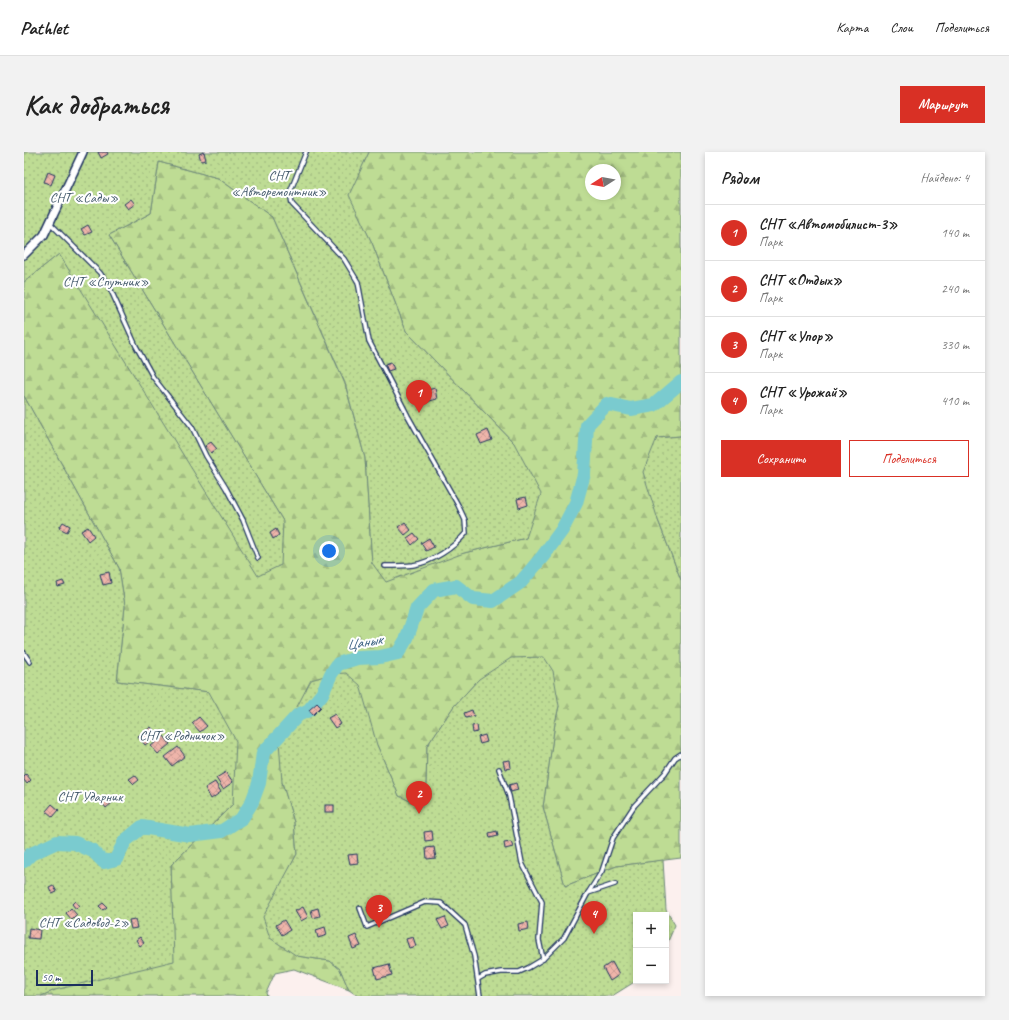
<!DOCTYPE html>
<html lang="ru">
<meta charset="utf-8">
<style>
:root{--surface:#fff;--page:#f2f2f2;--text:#222;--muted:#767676;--line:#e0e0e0;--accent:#d93025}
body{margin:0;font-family:Caveat,sans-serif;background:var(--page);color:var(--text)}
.controls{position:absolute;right:12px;bottom:12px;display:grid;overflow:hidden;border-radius:0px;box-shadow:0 2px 6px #0003}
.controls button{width:36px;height:36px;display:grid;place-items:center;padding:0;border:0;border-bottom:1px solid var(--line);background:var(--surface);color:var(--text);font:20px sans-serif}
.compass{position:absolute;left:561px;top:12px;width:36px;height:36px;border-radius:50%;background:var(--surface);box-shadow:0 2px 6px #0003;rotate:259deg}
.scale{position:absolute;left:12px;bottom:10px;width:57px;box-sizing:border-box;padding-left:4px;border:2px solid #1b2f5e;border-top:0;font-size:11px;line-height:14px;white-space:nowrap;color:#1b2f5e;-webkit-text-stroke:3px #fff;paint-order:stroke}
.you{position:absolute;left:305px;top:399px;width:14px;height:14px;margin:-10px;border:3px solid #fff;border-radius:50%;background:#1a73e8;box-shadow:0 0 0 6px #1a73e833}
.badge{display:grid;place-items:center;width:26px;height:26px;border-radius:50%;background:var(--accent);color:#fff;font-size:13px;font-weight:700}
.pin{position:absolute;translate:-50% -33px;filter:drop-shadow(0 1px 2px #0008)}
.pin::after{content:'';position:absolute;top:21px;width:14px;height:12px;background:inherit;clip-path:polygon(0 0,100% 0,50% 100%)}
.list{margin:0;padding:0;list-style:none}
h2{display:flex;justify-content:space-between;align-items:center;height:52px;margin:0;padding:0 16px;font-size:17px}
h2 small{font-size:13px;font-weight:400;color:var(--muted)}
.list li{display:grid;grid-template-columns:26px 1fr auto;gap:12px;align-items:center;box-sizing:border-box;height:56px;padding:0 16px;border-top:1px solid var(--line)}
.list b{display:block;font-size:15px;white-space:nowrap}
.list p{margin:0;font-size:13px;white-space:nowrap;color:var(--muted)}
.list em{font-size:13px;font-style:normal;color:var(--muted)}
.actions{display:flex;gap:8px;padding:12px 16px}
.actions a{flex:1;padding:9px 0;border:1px solid var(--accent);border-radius:0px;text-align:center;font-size:14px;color:var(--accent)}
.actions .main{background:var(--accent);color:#fff}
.map{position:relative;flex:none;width:657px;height:844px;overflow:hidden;border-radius:0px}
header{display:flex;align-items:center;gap:24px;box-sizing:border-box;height:56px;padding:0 20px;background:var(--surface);border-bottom:1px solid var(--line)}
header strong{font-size:19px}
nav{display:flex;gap:22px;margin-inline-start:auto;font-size:14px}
.intro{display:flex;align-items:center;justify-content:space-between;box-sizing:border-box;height:96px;padding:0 24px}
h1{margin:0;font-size:28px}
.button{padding:10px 18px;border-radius:0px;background:var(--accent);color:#fff;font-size:14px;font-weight:700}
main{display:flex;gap:24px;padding:0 24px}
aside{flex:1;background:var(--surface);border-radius:0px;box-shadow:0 2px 6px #0003}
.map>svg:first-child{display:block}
.forest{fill:url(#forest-firs);stroke:#6c8679;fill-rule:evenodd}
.garden{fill:url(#garden-dots);stroke:#6c8679}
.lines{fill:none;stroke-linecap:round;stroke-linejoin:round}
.river{stroke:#7acbcf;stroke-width:14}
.building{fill:url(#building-cross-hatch);stroke:#1b2f5e}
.service-casing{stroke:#1b2f5e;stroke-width:6}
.minor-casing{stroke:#1b2f5e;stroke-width:10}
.service{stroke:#fff;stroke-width:3.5}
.minor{stroke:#fff;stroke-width:7}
.labels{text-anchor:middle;stroke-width:4;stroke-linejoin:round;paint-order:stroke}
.park-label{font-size:14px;fill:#445a6c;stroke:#fff}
.water-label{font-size:15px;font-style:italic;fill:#385e80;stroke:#fff}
</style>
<header>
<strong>Pathlet</strong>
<nav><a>Карта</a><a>Слои</a><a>Поделиться</a></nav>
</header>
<div class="intro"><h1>Как добраться</h1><a class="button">Маршрут</a></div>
<main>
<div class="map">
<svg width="657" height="844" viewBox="0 0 657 844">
<defs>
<pattern id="forest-firs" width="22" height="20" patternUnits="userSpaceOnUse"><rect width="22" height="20" fill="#bedc94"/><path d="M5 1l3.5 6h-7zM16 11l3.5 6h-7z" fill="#a3bd82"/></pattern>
<pattern id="garden-dots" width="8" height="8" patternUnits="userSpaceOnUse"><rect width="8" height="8" fill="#bedc94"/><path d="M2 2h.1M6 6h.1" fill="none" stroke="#a3bd82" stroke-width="1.8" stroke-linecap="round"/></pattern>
<pattern id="building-cross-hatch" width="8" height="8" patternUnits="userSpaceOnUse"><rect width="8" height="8" fill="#efb5aa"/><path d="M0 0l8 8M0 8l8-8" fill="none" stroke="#cc9c95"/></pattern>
</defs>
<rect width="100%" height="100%" fill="#fcf0ee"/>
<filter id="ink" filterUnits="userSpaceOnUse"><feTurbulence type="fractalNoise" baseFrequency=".025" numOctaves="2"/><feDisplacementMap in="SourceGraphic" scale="8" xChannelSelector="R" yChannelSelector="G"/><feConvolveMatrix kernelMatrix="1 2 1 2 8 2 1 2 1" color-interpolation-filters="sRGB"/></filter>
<g filter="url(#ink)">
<path class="forest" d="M 345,0 L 657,0 L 657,284 L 633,286 L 634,368 L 657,428 L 657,706 L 593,714 L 541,734 L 519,655 L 531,571 L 535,554 L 455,527 L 430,554 L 403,594 L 402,638 L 388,650 L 375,644 L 353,593 L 258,630 L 270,670 L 273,702 L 258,731 L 273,804 L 306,809 L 316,817 L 325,838 L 270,817 L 251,821 L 242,841 L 243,844 L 17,844 L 31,838 L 148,759 L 147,713 L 209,652 L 185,540 L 93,529 L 101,454 L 95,416 L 0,244 L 0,130 L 35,102 L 46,119 L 259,369 L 85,83 L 127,61 L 135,10 L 194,26 L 248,65 L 321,232 L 341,306 L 348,411 L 440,401 L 502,386 L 490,291 L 382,179 L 348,91 L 324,43 ZM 567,18 L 591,18 L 591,42 L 567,42 Z"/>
<g class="garden">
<path d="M 0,0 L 345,0 L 325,43 L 348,91 L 382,179 L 490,291 L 517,342 L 502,386 L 440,401 L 362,430 L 348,411 L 341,306 L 321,231 L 248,65 L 194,26 L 135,10 L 127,61 L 85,83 L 259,369 L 257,413 L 234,424 L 35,102 L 0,130 Z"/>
<path d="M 0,244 L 95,416 L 101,454 L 93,529 L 185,540 L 212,589 L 209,652 L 147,713 L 150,809 L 31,838 L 17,844 L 0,844 Z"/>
<path d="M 657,284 L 657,428 L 634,368 L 619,320 L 633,286 Z"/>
<path d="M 520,505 L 529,519 L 535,554 L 531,571 L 519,655 L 541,734 L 593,714 L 639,708 L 642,758 L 651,773 L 642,794 L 642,763 L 612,763 L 612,829 L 588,844 L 334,844 L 325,838 L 316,817 L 306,809 L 273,804 L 246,786 L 239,765 L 273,702 L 270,670 L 258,630 L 255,589 L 287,528 L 307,522 L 322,521 L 336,533 L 353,593 L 375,644 L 388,650 L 402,638 L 403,594 L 430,554 L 455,527 L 487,506 Z"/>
</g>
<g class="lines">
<path class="river" d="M 0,709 L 7,702 L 33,690 L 51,691 L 69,699 L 80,710 L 92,707 L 101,689 L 118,675 L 166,683 L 198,679 L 218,666 L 228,650 L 235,631 L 239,601 L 274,563 L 285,558 L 298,542 L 307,522 L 314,512 L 333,506 L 356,505 L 374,501 L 383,486 L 393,456 L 410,438 L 432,434 L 449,447 L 469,449 L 497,430 L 519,404 L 538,378 L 552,351 L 560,322 L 563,273 L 583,252 L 607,257 L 630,253 L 657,230"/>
</g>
<g class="building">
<path d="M 74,0 L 83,0 L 84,2 L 77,6 Z"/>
<path d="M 180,0 L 182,8 L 177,9 L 175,2 Z"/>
<path d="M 24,20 L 31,23 L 27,33 L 20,30 Z"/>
<path d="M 107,47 L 111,52 L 104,57 L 100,52 Z"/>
<path d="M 64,73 L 68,80 L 61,83 L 57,77 Z"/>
<path d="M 367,210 L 370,217 L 364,219 L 361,212 Z"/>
<path d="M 411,236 L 413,247 L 402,250 L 400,239 Z"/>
<path d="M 464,278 L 468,288 L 457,292 L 453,283 Z"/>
<path d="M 187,290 L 193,297 L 187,301 L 181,294 Z"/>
<path d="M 502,345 L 504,353 L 495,356 L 493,347 Z"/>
<path d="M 39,370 L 46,374 L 43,380 L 35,376 Z"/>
<path d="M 381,370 L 387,378 L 381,383 L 374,375 Z"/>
<path d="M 64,375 L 70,384 L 64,389 L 57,379 Z"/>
<path d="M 252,377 L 255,383 L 249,387 L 246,381 Z"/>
<path d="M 390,381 L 395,387 L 388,393 L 383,386 Z"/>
<path d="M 405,386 L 410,395 L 402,399 L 397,391 Z"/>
<path d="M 85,420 L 87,431 L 79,433 L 76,422 Z"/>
<path d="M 39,429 L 41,433 L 34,435 L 33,431 Z"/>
<path d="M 293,551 L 297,555 L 289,563 L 285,558 Z"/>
<path d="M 448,558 L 450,564 L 442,566 L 440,561 Z"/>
<path d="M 311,562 L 317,572 L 311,576 L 304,566 Z"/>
<path d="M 175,565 L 183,574 L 176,580 L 168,571 Z"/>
<path d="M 453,573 L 454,580 L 449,581 L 448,574 Z"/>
<path d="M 127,575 L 134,583 L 121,593 L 114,584 Z"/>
<path d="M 461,583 L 463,590 L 456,592 L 454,585 Z"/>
<path d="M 140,584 L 146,592 L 134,602 L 127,594 Z"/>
<path d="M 154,595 L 161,604 L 148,614 L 141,605 Z"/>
<path d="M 486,608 L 487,616 L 481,617 L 479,609 Z"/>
<path d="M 202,620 L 209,630 L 199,637 L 192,626 Z"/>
<path d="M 2,622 L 7,628 L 3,632 L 0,628 L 0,624 Z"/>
<path d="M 111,623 L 115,628 L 110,632 L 105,627 Z"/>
<path d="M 191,630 L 197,640 L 187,647 L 181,636 Z"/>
<path d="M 492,631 L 494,638 L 487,640 L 485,633 Z"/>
<path d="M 85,646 L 88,651 L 82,656 L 78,651 Z"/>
<path d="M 28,652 L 35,658 L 29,665 L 22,659 Z"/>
<rect x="301" y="653" width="9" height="7"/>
<path d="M 408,679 L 409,688 L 401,689 L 400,680 Z"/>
<path d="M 473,679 L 474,684 L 466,686 L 465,681 Z"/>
<path d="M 487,690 L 489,695 L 481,697 L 480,691 Z"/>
<path d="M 410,695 L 412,706 L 403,707 L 402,696 Z"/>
<path d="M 333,702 L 334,711 L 326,712 L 324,703 Z"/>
<path d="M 29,733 L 33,740 L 28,742 L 25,735 Z"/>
<path d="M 51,749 L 55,754 L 52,757 L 48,752 Z"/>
<path d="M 79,751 L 83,755 L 79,758 L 75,754 Z"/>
<path d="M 353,753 L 354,759 L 345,762 L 343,755 Z"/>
<path d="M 279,755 L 284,765 L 277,769 L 271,759 Z"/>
<path d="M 47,756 L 53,763 L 48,768 L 42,761 Z"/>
<path d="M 294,756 L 296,764 L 289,766 L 287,758 Z"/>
<path d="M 421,765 L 425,774 L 418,777 L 413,768 Z"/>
<path d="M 111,767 L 113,776 L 107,777 L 105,768 Z"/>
<path d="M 260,768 L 266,778 L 258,783 L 252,773 Z"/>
<path d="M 504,770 L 505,777 L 495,779 L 494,772 Z"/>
<path d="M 301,775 L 303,783 L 294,786 L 292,778 Z"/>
<path d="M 5,776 L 16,778 L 15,787 L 4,786 Z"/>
<path d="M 332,783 L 337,794 L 329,797 L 325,786 Z"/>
<path d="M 116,785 L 120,791 L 116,794 L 112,788 Z"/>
<path d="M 389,785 L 392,794 L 385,796 L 382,787 Z"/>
<path d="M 588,810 L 595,823 L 586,829 L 579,816 Z"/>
<path d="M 365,812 L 368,823 L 353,827 L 350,816 Z"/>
</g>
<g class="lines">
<g class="service-casing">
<g id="service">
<path d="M 282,0 L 266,40 L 268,52 L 320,107 L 334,130 L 345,189 L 384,264 L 434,353 L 441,368 L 442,381 C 429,396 409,410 389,413 C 380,414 370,414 361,414"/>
<path d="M 26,71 L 76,121 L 85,134 L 112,194 L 129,225 L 168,275 L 182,304 L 202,336 L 219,368 L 234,406"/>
<path d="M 0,501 L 6,510"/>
<path d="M 475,617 L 485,644 L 498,711 L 518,750 L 515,788 L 519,807"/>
<path d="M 564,741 L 578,719 L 589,686 L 610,654 L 641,621 L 651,606 L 657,602"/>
<path d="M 336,756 L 343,775 L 401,750 L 417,751 L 441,773 L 450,804 L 456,844"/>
<path d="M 454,827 L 461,823 L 477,820 L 495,820 L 504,816 L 519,807 L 540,786 L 564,741 L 591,732"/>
</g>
</g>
<g class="minor-casing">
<path id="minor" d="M 0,103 L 20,83 L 59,0"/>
</g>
<use href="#service" class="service"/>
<use href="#minor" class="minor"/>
</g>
</g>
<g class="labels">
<g class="park-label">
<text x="255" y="28">СНТ<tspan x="255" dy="16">«Авторемонтник»</tspan></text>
<text x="60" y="50">СНТ «Сады»</text>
<text x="82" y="134">СНТ «Спутник»</text>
<text x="158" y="588">СНТ «Родничок»</text>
<text x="66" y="649">СНТ Ударник</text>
<text x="60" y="775">СНТ «Садовод-2»</text>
</g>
<g class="water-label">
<text transform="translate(340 490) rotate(-10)" y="5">Цанык</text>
</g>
</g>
</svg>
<div class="controls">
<button>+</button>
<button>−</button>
</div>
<svg class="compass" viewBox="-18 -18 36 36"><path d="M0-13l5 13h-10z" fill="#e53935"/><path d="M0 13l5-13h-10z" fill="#767676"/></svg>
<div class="scale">50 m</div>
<div class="you"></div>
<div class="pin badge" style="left:395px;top:261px">1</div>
<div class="pin badge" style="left:395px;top:662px">2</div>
<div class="pin badge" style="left:355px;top:776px">3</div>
<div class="pin badge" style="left:570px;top:782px">4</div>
</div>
<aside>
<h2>Рядом<small>Найдено: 4</small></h2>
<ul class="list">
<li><span class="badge">1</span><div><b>СНТ «Автомобилист-3»</b><p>Парк</p></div><em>140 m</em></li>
<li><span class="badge">2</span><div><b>СНТ «Отдых»</b><p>Парк</p></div><em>240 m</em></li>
<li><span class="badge">3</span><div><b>СНТ «Упор»</b><p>Парк</p></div><em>330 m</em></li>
<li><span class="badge">4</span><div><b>СНТ «Урожай»</b><p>Парк</p></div><em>410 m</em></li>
</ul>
<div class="actions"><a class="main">Сохранить</a><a>Поделиться</a></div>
</aside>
</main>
